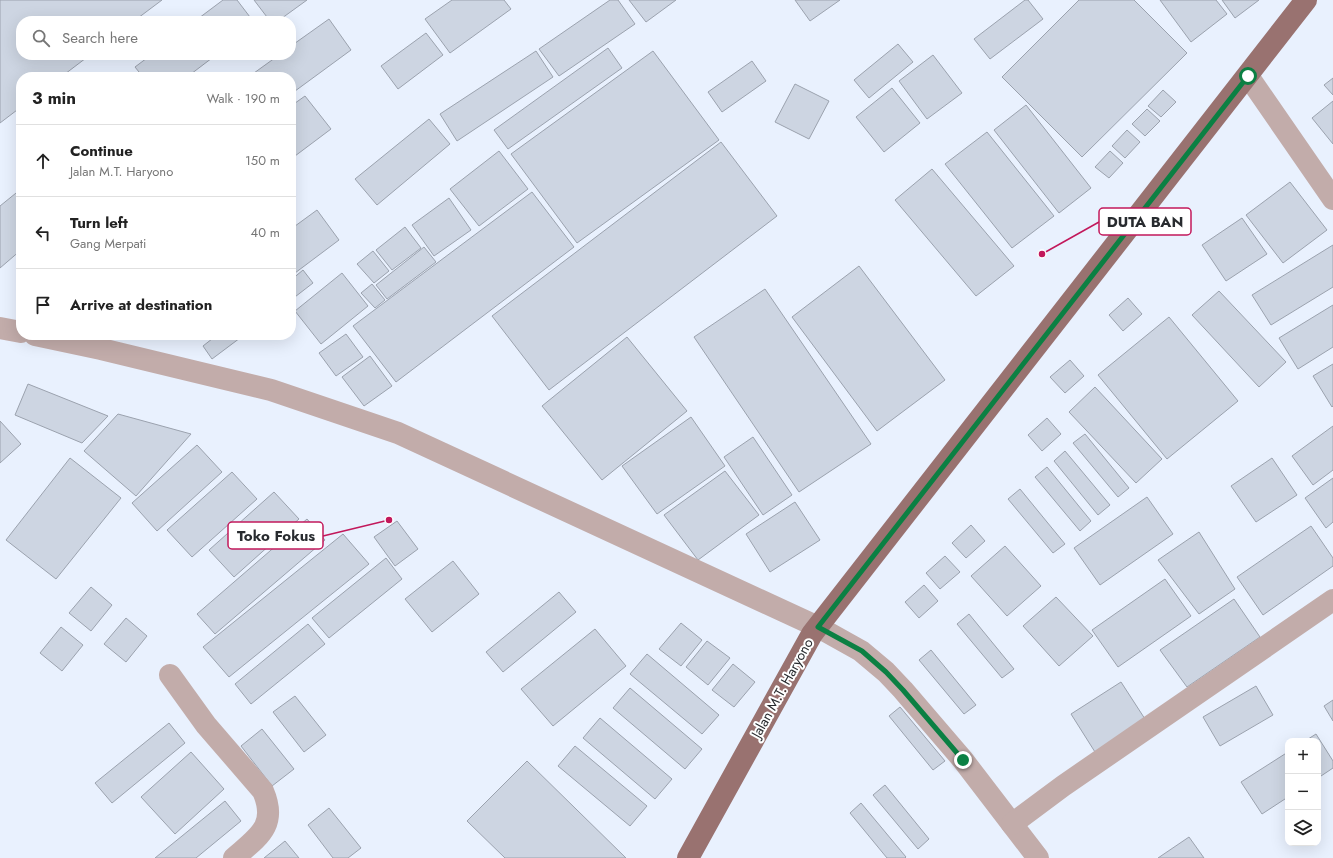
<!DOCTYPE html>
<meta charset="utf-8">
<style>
:root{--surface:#fff;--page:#f6f6f6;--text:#222;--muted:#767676;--line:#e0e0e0}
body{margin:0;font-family:Jost,sans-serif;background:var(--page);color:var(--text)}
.controls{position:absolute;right:12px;bottom:12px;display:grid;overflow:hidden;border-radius:8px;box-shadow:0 4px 16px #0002}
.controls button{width:36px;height:36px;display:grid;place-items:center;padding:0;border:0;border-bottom:1px solid var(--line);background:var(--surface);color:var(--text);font:20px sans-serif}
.stop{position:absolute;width:12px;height:12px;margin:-9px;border:3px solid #0b8043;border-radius:50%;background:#fff}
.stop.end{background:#0b8043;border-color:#fff;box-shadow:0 1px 4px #0008}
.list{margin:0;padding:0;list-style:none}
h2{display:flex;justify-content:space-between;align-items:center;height:52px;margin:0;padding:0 16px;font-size:17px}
h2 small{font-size:13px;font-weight:400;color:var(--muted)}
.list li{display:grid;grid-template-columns:26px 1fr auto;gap:12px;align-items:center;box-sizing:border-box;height:72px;padding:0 16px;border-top:1px solid var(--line)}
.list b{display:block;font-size:15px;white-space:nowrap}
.list p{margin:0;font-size:13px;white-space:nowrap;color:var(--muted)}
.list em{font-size:13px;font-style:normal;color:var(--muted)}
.icon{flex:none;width:22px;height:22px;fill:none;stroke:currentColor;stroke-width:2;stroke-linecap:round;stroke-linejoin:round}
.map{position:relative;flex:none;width:1333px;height:858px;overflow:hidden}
.search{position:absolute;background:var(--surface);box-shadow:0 4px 16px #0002;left:16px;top:16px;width:280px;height:44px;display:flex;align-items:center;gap:10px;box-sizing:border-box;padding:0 14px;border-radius:16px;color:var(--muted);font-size:15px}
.panel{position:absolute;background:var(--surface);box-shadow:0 4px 16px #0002;left:16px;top:72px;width:280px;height:268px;border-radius:16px}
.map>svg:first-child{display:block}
.building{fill:#cdd5e2;stroke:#9ba2ae}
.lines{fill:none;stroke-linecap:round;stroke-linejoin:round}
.minor{stroke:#c2acaa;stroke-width:22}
.tertiary{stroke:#c2acaa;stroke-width:22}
.primary{stroke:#997270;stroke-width:22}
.route{stroke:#0b8043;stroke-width:5}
.labels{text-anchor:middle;stroke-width:4;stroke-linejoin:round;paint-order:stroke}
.street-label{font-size:14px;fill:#282b2f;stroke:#fff}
.leader{fill:none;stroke:#c2185b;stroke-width:1.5}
.callout-dot{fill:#c2185b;stroke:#fff;stroke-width:1.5}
.callout{fill:#fff;stroke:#c2185b;stroke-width:1.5}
.callout-label{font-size:15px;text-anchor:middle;font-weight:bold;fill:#282b2f}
</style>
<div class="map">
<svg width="1333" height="858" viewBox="0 0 1333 858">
<rect width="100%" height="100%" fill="#e9f1fe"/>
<g class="building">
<path d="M 0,0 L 162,0 L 134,21 L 21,21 L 21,55 L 90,55 L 61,77 L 21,77 L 21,107 L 0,123 Z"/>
<path d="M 223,0 L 237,0 L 253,21 L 195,21 Z"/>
<path d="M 254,0 L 307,0 L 278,21 L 270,21 Z"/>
<path d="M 452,0 L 504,0 L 511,9 L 450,53 L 425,19 Z"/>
<path d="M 610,0 L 618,0 L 635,24 L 559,76 L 539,49 Z"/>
<path d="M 629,0 L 676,0 L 646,22 Z"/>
<path d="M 795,0 L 840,0 L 810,21 Z"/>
<path d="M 1025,0 L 1028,0 L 1043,19 L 990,59 L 974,39 Z"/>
<path d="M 1079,0 L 1134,0 L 1187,53 L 1082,157 L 1002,77 Z"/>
<path d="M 1160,0 L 1216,0 L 1227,14 L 1191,42 Z"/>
<path d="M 1222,0 L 1259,0 L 1235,18 Z"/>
<path d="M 329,19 L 351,50 L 291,94 L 291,77 L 257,77 L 254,73 L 279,55 L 291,55 L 291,46 Z"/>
<path d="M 426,33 L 443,55 L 398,89 L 381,66 Z"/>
<path d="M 898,44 L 913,62 L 869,98 L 854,80 Z"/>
<path d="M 608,48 L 622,68 L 508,149 L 494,130 Z"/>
<path d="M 536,51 L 553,77 L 457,141 L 440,114 Z"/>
<path d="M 653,51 L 719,140 L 577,243 L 511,154 Z"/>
<path d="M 151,55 L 216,55 L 187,77 L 143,77 L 135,67 Z"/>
<path d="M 933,55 L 962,93 L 927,119 L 899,81 Z"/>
<path d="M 752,61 L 766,81 L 722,112 L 708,92 Z"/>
<path d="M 1333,78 L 1333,95 L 1324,85 Z"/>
<path d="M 795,84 L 829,101 L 809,139 L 775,122 Z"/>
<path d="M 892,88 L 920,123 L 884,152 L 856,117 Z"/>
<path d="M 1163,90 L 1176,102 L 1161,117 L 1148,106 Z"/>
<path d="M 305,96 L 331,129 L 291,159 L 291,106 Z"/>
<path d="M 1333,101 L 1333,144 L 1312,118 Z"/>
<path d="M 1026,105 L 1091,188 L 1059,213 L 994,130 Z"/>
<path d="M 1147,109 L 1160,121 L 1145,136 L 1132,124 Z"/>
<path d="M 429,119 L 450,144 L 377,205 L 355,179 Z"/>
<path d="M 1127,130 L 1140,142 L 1125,158 L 1112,146 Z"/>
<path d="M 987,132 L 1054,216 L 1012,248 L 945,164 Z"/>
<path d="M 721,142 L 777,216 L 549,390 L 492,316 Z"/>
<path d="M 499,151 L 528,189 L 479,226 L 450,189 Z"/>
<path d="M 1110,151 L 1123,163 L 1109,178 L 1095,167 Z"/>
<path d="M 932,169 L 1014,266 L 976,296 L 895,200 Z"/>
<path d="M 1290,182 L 1327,230 L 1283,263 L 1246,215 Z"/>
<path d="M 21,189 L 21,250 L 0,268 L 0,206 Z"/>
<path d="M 532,192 L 574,247 L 396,382 L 353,326 Z"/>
<path d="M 449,198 L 471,230 L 434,256 L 412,225 Z"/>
<path d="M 317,210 L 339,240 L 291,276 L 291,229 Z"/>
<path d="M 1242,218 L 1267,254 L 1226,281 L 1202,245 Z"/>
<path d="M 405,227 L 421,248 L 392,270 L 376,250 Z"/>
<path d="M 1333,245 L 1333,287 L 1271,325 L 1252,295 Z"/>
<path d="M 424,247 L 436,262 L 387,299 L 376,285 Z"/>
<path d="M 373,251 L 389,271 L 374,283 L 357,264 Z"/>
<path d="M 859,266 L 945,380 L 877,431 L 792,317 Z"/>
<path d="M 303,270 L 313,283 L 291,300 L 291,280 Z"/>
<path d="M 342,273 L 368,306 L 321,344 L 295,311 Z"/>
<path d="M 372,284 L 385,300 L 375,308 L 361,293 Z"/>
<path d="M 765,289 L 871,444 L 799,492 L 694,337 Z"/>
<path d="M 1219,291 L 1286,362 L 1259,387 L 1192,315 Z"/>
<path d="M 1128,298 L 1142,314 L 1123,331 L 1109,315 Z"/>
<path d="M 1333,305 L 1333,347 L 1298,369 L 1279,338 Z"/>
<path d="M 1169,317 L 1238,401 L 1167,459 L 1098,375 Z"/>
<path d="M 346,334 L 363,357 L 336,376 L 319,353 Z"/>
<path d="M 217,335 L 244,335 L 212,359 L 203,346 Z"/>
<path d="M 627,337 L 687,411 L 602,480 L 542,406 Z"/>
<path d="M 370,356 L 392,386 L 364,406 L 342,377 Z"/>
<path d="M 1070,360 L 1084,376 L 1065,393 L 1050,377 Z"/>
<path d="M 1333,364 L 1333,406 L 1332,407 L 1313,376 Z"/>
<path d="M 28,384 L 108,416 L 82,443 L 15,415 Z"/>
<path d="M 1095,387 L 1162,459 L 1136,483 L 1069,412 Z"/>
<path d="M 118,414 L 191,434 L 136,496 L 84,451 Z"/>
<path d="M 691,417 L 725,466 L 657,514 L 622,466 Z"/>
<path d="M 1047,418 L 1061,434 L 1042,451 L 1028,435 Z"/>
<path d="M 0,421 L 21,444 L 0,463 Z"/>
<path d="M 1333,426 L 1333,470 L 1313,485 L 1292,456 Z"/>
<path d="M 1085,434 L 1129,488 L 1118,497 L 1073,443 Z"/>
<path d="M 753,437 L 792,495 L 763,515 L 724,457 Z"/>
<path d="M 197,445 L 222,472 L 157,531 L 132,503 Z"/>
<path d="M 1065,451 L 1110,505 L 1098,515 L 1054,461 Z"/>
<path d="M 70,458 L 121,498 L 56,579 L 6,540 Z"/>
<path d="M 1272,458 L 1297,495 L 1256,522 L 1231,486 Z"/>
<path d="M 1047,467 L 1091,521 L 1080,531 L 1035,477 Z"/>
<path d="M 725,471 L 759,515 L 698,560 L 664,515 Z"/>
<path d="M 232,472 L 257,499 L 192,557 L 167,530 Z"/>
<path d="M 1333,478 L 1333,522 L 1326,528 L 1305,498 Z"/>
<path d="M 1020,489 L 1065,544 L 1053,553 L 1008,499 Z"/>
<path d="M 274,492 L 299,519 L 234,577 L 209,550 Z"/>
<path d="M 1147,497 L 1173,534 L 1100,585 L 1074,548 Z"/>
<path d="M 795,502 L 820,540 L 770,572 L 746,534 Z"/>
<path d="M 307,519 L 325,540 L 215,634 L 197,614 Z"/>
<path d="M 397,521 L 418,549 L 395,566 L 374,537 Z"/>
<path d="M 971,525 L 985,541 L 966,558 L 952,543 Z"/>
<path d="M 1311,526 L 1333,558 L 1333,566 L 1263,615 L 1237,577 Z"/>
<path d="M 1199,532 L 1235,589 L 1199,614 L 1158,560 Z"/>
<path d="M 343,534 L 369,564 L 229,677 L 203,647 Z"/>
<path d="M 1005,546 L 1041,586 L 1007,616 L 971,576 Z"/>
<path d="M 945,556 L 960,572 L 940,589 L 926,573 Z"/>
<path d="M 386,558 L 402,579 L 329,638 L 312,618 Z"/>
<path d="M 453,561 L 479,594 L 432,632 L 405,599 Z"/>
<path d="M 1165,579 L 1191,616 L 1118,667 L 1092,630 Z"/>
<path d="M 924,585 L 938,601 L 919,618 L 905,602 Z"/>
<path d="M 91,587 L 112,605 L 91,631 L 69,613 Z"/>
<path d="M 559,592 L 576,612 L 503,672 L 486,652 Z"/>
<path d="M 1056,597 L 1093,636 L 1059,666 L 1023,626 Z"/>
<path d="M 1234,599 L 1260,637 L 1187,687 L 1160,650 Z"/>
<path d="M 969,614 L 1014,669 L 1002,678 L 957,624 Z"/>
<path d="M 126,618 L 147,636 L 126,662 L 104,644 Z"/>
<path d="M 681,623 L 702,640 L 681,666 L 659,649 Z"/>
<path d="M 308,624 L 325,644 L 251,704 L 235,684 Z"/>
<path d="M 61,627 L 83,645 L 62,671 L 40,653 Z"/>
<path d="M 595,629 L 626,666 L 553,726 L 521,689 Z"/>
<path d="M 707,641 L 730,658 L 708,685 L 686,667 Z"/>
<path d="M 931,650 L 976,705 L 964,714 L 919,660 Z"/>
<path d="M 647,654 L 719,715 L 702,734 L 630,674 Z"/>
<path d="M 733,664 L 755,682 L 734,707 L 712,690 Z"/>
<path d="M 1121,682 L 1145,719 L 1095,752 L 1071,714 Z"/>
<path d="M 1256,686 L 1273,715 L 1220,746 L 1203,717 Z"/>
<path d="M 630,688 L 702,749 L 685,769 L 613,708 Z"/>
<path d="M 295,696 L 326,735 L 304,752 L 273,712 Z"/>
<path d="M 1333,700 L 1333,721 L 1324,706 Z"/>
<path d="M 900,707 L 945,761 L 933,770 L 889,716 Z"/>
<path d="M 600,718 L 672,779 L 655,799 L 583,738 Z"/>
<path d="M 169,723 L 185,743 L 112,803 L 95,783 Z"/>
<path d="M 262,729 L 294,769 L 272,786 L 241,746 Z"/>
<path d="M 1316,734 L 1333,761 L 1333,768 L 1318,778 L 1318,741 L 1305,741 Z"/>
<path d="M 575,746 L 647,806 L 630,826 L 558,766 Z"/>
<path d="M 191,752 L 224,789 L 175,834 L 141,797 Z"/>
<path d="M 1288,752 L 1288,797 L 1262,814 L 1241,782 Z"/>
<path d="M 527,761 L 626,858 L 505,858 L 467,821 Z"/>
<path d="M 885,785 L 929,839 L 918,849 L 873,795 Z"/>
<path d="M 225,801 L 241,821 L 196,858 L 155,858 Z"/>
<path d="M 861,803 L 906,857 L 905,858 L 887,858 L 850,813 Z"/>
<path d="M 329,808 L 361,848 L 348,858 L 333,858 L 308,825 Z"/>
<path d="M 1189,837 L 1204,858 L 1158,858 Z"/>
<path d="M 285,841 L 299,858 L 264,858 Z"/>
</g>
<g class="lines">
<g class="minor">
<path d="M 1248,76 L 1333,199"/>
<path d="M 818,627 L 861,651 L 886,672 L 903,690 L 963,760 L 1038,858"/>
<path d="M 170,675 L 206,725 L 263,791 C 278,826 258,837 234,858"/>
<path d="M 1012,824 L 1063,786 L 1333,600"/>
</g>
<g class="tertiary">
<path d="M 0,328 L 21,332"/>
<path d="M 35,335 L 101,349 L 271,390 L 398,433 L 818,627"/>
</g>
<path class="primary" d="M 688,858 L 812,634 L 1306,0"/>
</g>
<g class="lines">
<path class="route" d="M 963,760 L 903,690 L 886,672 L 862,651 L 818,627 L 1248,76"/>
</g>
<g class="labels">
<g class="street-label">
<text transform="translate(782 688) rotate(-61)" y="5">Jalan M.T. Haryono</text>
</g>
</g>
<path class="leader" d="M1042 254L1099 222M389 520L323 536"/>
<g class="callout-dot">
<circle cx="1042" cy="254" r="4"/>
<circle cx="389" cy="520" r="4"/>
</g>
<g class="callout">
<rect x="1099" y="208" width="92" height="27" rx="4"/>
<rect x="228" y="522" width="95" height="27" rx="4"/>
</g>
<g class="callout-label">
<text x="1145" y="227">DUTA BAN</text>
<text x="276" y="541">Toko Fokus</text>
</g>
</svg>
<div class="controls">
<button>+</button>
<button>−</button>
<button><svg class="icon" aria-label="layers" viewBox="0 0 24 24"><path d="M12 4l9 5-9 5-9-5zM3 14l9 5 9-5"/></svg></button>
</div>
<div class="stop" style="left:1248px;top:76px"></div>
<div class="stop end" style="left:963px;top:760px"></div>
<div class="search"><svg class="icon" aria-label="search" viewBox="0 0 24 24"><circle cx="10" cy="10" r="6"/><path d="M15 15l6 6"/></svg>Search here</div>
<section class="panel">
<h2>3 min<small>Walk · 190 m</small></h2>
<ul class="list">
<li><svg class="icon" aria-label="ahead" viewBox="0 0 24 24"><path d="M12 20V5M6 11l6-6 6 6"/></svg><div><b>Continue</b><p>Jalan M.T. Haryono</p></div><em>150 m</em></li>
<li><svg class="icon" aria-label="left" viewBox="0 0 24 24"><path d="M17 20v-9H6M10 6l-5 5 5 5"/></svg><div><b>Turn left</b><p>Gang Merpati</p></div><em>40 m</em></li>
<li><svg class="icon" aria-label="arrive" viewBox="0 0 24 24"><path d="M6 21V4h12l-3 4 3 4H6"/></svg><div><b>Arrive at destination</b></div></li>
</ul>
</section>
</div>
